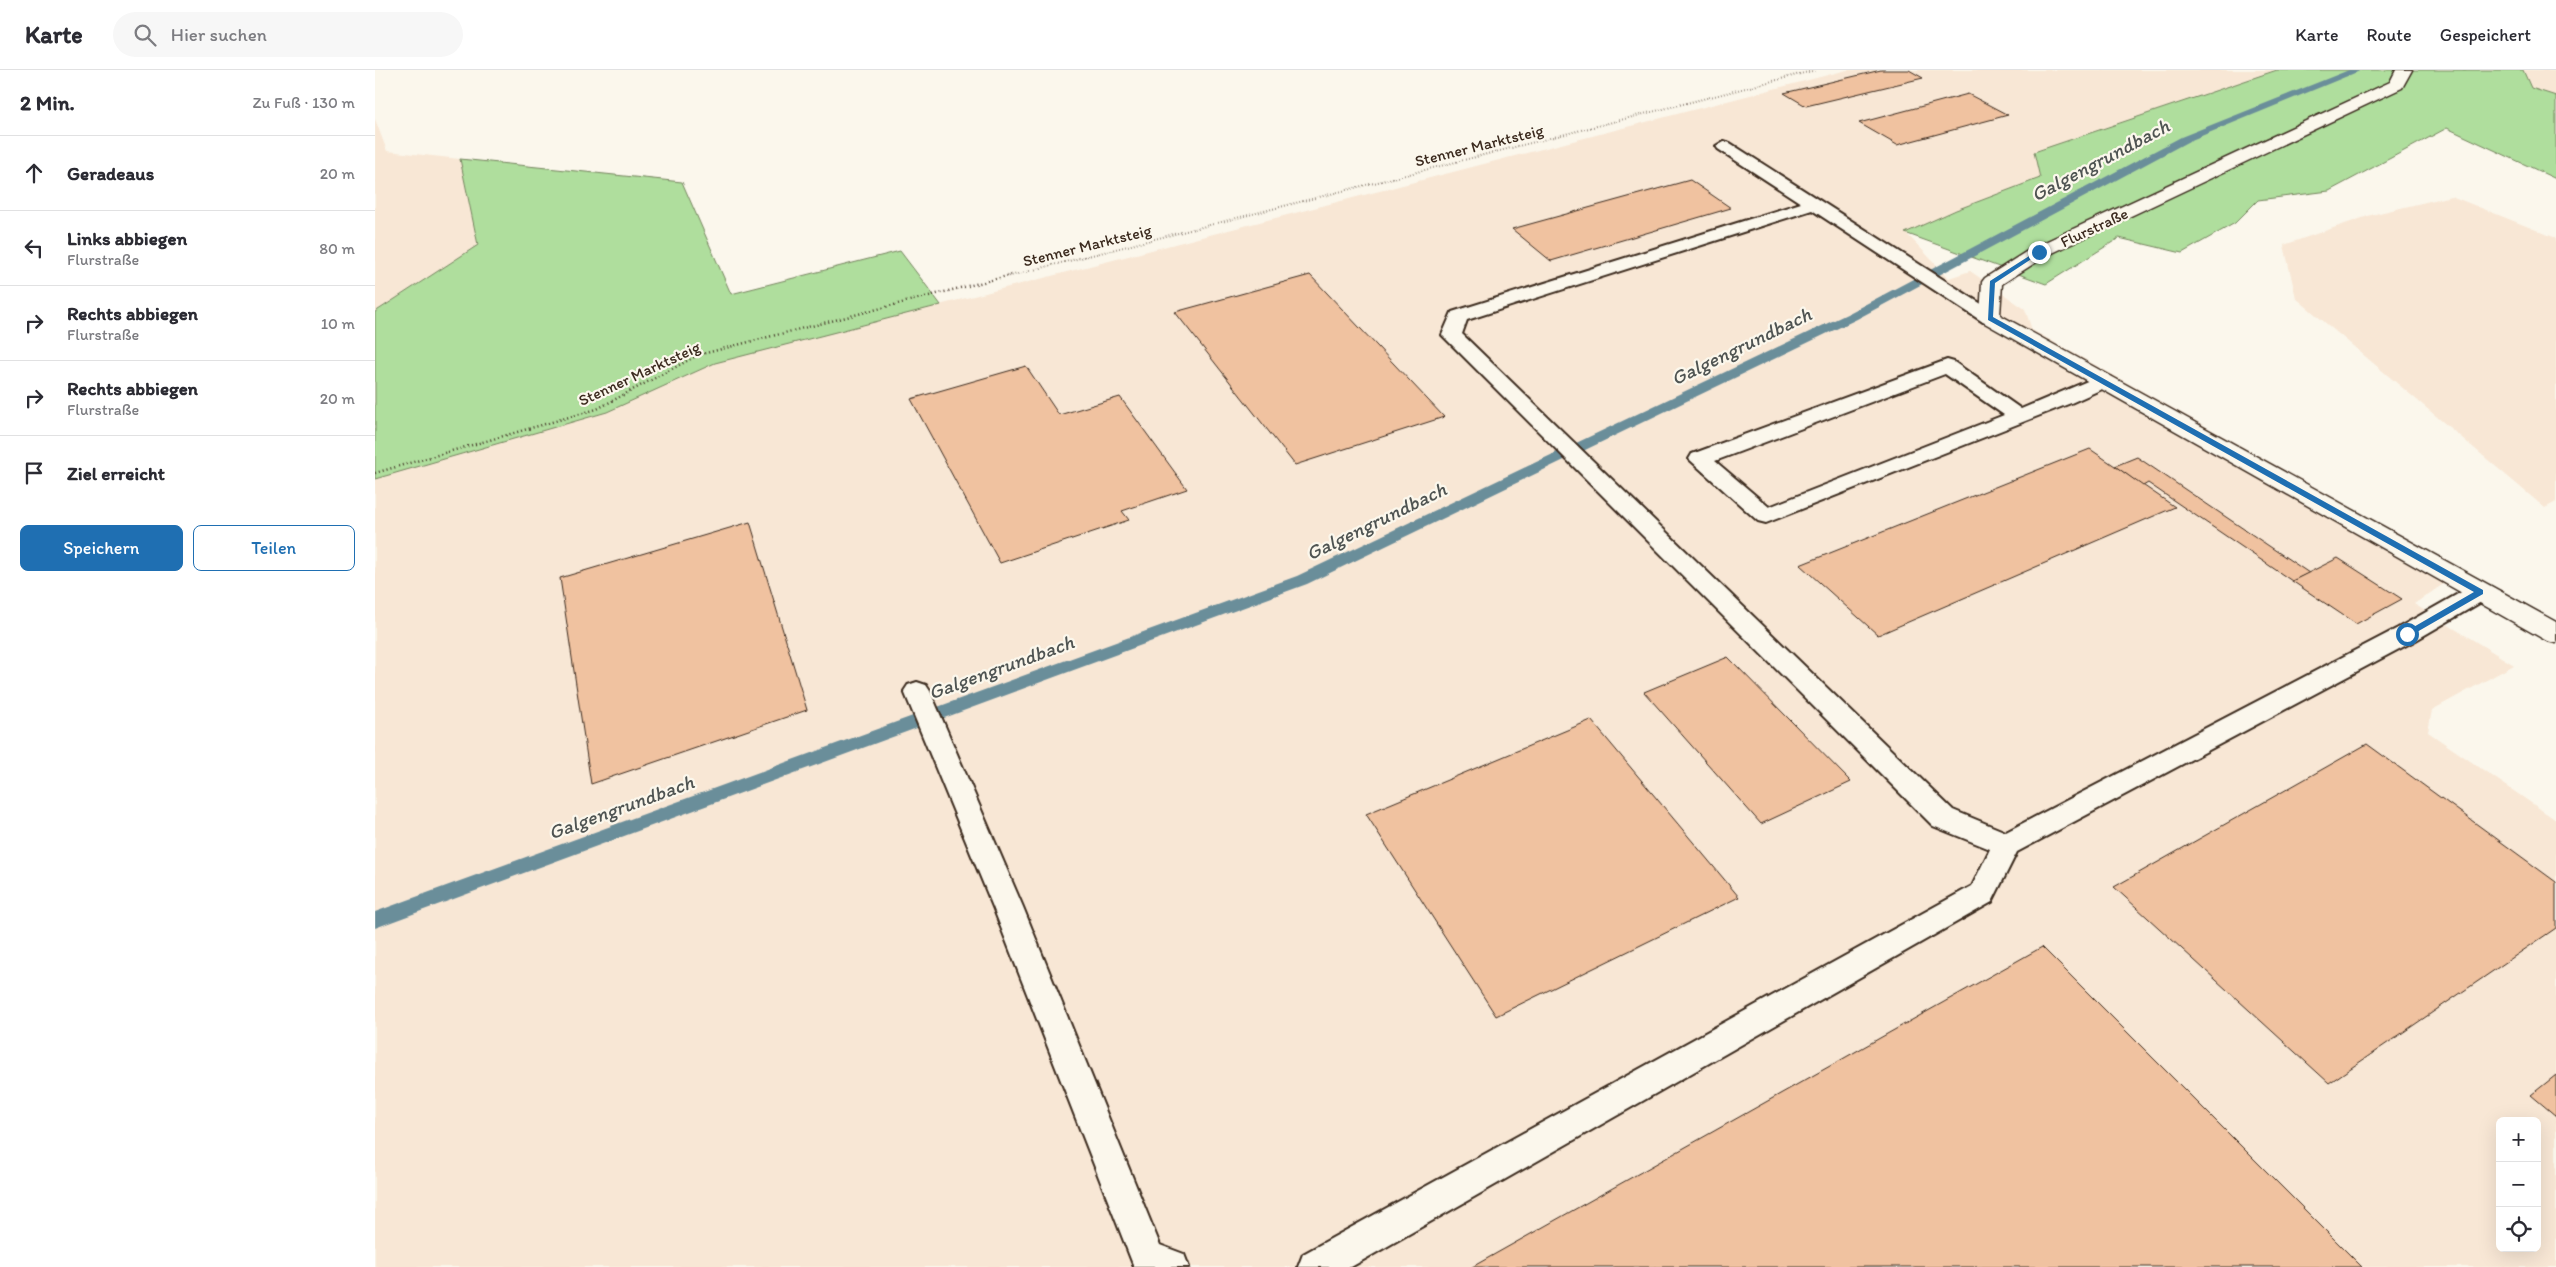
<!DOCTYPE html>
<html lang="de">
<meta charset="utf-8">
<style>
:root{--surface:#fff;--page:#f7f7f7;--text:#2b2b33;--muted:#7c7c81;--line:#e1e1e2;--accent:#1f6fb2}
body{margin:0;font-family:Itim,sans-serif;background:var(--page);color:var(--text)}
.controls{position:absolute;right:15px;bottom:15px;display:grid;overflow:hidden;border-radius:8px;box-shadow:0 5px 20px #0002}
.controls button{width:45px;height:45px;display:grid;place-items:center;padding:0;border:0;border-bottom:1px solid var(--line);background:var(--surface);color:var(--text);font:25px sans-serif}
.stop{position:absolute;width:15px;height:15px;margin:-11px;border:4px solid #1f6fb2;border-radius:50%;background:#fff}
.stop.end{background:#1f6fb2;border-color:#fff;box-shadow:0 1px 5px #0008}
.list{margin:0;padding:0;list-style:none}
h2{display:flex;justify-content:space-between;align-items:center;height:65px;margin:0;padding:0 20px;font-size:21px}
h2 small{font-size:16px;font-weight:400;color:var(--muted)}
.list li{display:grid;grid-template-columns:32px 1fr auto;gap:15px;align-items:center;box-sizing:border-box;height:75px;padding:0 20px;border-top:1px solid var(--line)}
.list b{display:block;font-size:19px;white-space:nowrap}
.list p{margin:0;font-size:16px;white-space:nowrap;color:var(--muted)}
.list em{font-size:16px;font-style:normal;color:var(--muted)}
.actions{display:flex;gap:10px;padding:15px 20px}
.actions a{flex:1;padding:11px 0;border:1px solid var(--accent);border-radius:8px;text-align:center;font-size:18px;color:var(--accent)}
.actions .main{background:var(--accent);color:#fff}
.icon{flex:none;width:28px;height:28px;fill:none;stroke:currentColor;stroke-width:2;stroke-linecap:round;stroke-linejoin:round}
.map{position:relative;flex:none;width:2181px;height:1197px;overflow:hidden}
header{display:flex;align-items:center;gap:30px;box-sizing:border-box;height:70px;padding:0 25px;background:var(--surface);border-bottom:1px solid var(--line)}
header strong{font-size:24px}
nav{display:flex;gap:28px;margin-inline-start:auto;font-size:18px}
.search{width:350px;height:45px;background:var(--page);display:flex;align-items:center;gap:12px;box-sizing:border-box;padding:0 18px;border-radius:28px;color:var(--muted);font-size:19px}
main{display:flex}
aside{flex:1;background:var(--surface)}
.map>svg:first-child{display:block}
.built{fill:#f8e7d5;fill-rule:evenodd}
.green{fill:#afde9d;stroke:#75845e}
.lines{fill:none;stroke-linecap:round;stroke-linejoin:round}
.stream{fill:#6b8e9a;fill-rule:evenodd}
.building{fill:#f0c2a0;stroke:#3b2a1e}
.service-casing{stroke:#3b2a1e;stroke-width:4}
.minor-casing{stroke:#3b2a1e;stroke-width:3}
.path-far1{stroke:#3b2a1e;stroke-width:2;stroke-dasharray:0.5 2.5;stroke-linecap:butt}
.path{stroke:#3b2a1e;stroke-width:2.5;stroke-dasharray:1 3;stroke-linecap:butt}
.service{fill:#fbf7ec;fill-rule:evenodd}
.minor{fill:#fbf7ec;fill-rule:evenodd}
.route{fill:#1f6fb2}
.labels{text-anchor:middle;stroke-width:4.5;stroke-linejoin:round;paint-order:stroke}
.far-street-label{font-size:16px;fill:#3b2a1e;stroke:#fbf7ec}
.water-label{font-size:20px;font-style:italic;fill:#4f5452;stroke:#fbf7ec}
</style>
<header>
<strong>Karte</strong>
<div class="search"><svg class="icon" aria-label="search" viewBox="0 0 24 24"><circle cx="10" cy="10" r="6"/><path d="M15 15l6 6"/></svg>Hier suchen</div>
<nav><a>Karte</a><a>Route</a><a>Gespeichert</a></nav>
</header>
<main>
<aside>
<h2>2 Min.<small>Zu Fuß · 130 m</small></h2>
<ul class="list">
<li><svg class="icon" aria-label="ahead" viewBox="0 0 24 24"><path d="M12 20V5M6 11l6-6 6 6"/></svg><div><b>Geradeaus</b></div><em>20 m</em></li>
<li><svg class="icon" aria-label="left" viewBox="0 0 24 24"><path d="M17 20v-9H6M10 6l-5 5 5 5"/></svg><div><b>Links abbiegen</b><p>Flurstraße</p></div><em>80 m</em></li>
<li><svg class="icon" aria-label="right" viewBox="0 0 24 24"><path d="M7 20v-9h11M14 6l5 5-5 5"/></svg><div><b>Rechts abbiegen</b><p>Flurstraße</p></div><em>10 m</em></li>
<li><svg class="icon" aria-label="right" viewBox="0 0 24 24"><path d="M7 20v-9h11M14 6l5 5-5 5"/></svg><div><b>Rechts abbiegen</b><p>Flurstraße</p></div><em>20 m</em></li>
<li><svg class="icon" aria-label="arrive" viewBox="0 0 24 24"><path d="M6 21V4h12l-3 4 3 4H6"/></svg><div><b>Ziel erreicht</b></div></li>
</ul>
<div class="actions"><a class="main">Speichern</a><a>Teilen</a></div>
</aside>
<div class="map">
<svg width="2181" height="1197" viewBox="0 0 2181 1197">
<rect width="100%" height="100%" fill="#fbf7ec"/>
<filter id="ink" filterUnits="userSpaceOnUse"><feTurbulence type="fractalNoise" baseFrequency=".02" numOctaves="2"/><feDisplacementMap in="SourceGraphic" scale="10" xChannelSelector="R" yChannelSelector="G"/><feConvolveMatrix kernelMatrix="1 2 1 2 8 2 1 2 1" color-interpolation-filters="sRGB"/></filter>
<g filter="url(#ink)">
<g class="built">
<path d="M 1472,0 L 1902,0 L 1659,82 L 1665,108 L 1581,140 L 1531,163 L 1574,208 L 1595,201 L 1650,239 L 1657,260 L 2089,500 L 2039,534 L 2139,595 L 2057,640 L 2053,662 L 2181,750 L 2181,1197 L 0,1197 L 0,409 L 232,342 L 340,293 ZM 2125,1051 L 2162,1051 L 2162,1178 L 2125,1178 Z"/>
<path d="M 2148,0 L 2181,0 L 2181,26 L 2156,18 Z"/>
<path d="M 0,49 L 12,81 L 85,89 L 103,175 L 0,242 Z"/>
<path d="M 2076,126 L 2181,168 L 2181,432 L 2170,438 L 1921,228 L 1909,175 L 1996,145 Z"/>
</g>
<g class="green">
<path d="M 1902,0 L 2148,0 L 2156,18 L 2181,26 L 2181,109 L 2072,58 L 1954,121 L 1883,130 L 1860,153 L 1807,183 L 1744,168 L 1671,214 L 1530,163 L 1581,140 L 1665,108 L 1659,82 Z"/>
<path d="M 85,89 L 307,112 L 356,224 L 525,181 L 566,235 L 340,293 L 232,342 L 0,409 L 0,242 L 103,175 Z"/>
</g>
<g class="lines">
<path class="stream" d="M 1974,0 L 1987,0 L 1814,71 L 1482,249 L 932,514 L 0,858 L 0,842 L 922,506 L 1474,243 L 1806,67 Z"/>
</g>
<g class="building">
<path d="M 1506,0 L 1534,0 L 1548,8 L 1431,36 L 1409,23 Z"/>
<path d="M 1593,24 L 1633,45 L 1522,75 L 1484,53 Z"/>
<path d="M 1315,110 L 1356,138 L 1176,191 L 1137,159 Z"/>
<path d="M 935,205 L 1069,347 L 920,395 L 800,242 Z"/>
<path d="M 651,296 L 684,345 L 745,327 L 812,419 L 747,441 L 754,450 L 625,493 L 536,329 Z"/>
<path d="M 1715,379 L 1800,437 L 1503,565 L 1425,495 Z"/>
<path d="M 1762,387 L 1934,503 L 1917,511 L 1773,413 L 1768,416 L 1740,396 Z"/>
<path d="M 375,452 L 432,640 L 216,714 L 185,508 Z"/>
<path d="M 1963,488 L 2027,529 L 1981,554 L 1917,511 Z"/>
<path d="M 1353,587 L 1476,712 L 1386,754 L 1269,622 Z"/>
<path d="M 1216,650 L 1364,827 L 1121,946 L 991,744 Z"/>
<path d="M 1992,674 L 2181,812 L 2181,858 L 1954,1013 L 1739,817 Z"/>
<path d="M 1667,877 L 1987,1197 L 1097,1197 Z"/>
<path d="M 2181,1005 L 2181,1046 L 2156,1025 Z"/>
</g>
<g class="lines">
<g class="service-casing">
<g id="service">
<path d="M 1349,71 L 1355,73 L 1622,244 L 1624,248 L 1622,252 L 1608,252 L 1437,140 L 1092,250 L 1087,264 L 1578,740 L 1631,762 L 2023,558 L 2097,516 L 2105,514 L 2113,516 L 2117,522 L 2113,528 L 2041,570 L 1642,782 L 1617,832 L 976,1197 L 923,1197 L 928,1184 L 1597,816 L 1615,779 L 1558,756 L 1067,265 L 1077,242 L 1426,133 L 1343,79 L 1341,76 Z"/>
<path d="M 1572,290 L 1579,292 L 1646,339 L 1722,307 L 1736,307 L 1739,311 L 1736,315 L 1696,333 L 1391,453 L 1383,451 L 1314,389 L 1317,384 ZM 1570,304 L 1629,345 L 1394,437 L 1340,391 Z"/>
<path d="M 542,612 L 551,615 L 555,621 L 648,837 L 785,1175 L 809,1184 L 814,1197 L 759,1197 L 618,837 L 529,621 L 533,615 Z"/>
</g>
</g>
<g class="minor-casing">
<path id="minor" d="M 2021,0 L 2037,0 L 2027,18 L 1671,186 L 1627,214 L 1625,245 L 2181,552 L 2181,573 L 2172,571 L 1608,252 L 1605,248 L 1607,212 L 1610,208 L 1657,178 L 2015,12 Z"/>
</g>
<path class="path-far1" d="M 631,207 L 1441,0"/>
<path class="path" d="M 0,403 L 222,339 L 323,285 L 636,205"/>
<use href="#service" class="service"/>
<use href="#minor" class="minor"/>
</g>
</g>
<path class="route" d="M 1662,181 L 1667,182 L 1620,213 L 1618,247 L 2108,520 L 2108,524 L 2035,566 L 2030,566 L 2030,562 L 2099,522 L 1613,250 L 1615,211 Z"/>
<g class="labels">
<g class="far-street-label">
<text transform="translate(1104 75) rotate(-14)" y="6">Stenner Marktsteig</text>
<text transform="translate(1719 157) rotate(-25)" y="6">Flurstraße</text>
<text transform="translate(712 175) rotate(-14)" y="6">Stenner Marktsteig</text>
<text transform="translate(264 303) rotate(-25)" y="6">Stenner Marktsteig</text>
</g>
<g class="water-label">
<text transform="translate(1725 90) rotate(-28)" y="7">Galgengrundbach</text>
<text transform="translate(1366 276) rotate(-26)" y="7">Galgengrundbach</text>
<text transform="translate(1001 451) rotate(-26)" y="7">Galgengrundbach</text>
<text transform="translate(626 597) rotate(-20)" y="7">Galgengrundbach</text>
<text transform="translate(246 737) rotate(-20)" y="7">Galgengrundbach</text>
</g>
</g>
</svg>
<div class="controls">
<button>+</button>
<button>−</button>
<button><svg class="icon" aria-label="locate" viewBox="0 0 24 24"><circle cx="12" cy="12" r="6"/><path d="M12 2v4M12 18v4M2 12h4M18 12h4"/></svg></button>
</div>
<div class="stop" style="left:2032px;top:564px"></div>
<div class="stop end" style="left:1664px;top:182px"></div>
</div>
</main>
